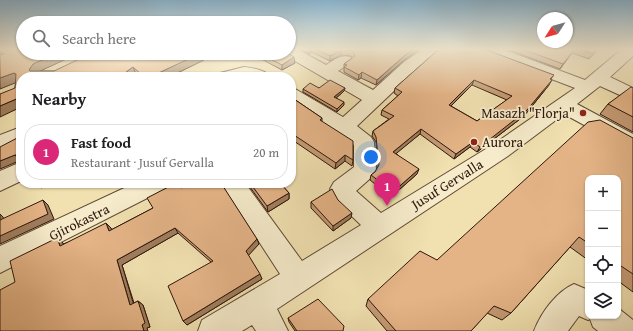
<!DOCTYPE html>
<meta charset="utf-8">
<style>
:root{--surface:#fff;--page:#f2f2f2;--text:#202124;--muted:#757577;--line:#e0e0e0;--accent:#db2777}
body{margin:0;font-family:"Gentium Book Plus",serif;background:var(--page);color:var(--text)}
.controls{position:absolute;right:12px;bottom:12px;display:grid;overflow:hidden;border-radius:8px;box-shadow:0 1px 3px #0004}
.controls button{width:36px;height:36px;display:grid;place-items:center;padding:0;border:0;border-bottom:1px solid var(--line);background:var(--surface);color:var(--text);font:20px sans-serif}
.compass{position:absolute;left:537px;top:12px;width:36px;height:36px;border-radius:50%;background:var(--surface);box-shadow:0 1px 3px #0004;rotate:234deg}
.you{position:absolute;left:371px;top:157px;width:14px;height:14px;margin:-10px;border:3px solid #fff;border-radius:50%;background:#1a73e8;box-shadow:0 0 0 6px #1a73e833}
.badge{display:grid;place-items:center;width:26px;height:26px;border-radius:50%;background:var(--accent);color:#fff;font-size:13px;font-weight:700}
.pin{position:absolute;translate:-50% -33px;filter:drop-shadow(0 1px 2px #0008)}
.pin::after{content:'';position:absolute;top:21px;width:14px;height:12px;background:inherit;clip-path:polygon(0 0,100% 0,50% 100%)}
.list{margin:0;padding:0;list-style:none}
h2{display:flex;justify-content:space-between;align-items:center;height:52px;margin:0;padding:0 16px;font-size:17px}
h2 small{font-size:13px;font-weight:400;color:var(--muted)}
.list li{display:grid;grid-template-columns:26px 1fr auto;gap:12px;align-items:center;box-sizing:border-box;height:56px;margin:0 8px 8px;padding:0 8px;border:1px solid var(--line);border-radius:16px}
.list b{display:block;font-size:15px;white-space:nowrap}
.list p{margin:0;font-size:13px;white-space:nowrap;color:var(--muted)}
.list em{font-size:13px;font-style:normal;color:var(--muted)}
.icon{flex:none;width:22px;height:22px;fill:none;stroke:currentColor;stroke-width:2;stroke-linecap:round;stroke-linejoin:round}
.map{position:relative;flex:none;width:633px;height:331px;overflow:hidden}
.search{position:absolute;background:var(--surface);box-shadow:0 1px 3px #0004;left:16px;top:16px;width:280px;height:44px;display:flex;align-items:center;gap:10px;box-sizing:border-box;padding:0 14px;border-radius:22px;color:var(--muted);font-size:15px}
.panel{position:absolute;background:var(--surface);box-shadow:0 1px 3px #0004;left:16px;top:72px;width:280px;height:116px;border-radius:16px}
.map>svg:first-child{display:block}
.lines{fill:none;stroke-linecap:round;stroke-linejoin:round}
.minor-casing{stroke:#5e4934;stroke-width:2}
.minor{fill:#f6eccc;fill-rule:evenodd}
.wall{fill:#c49b74;stroke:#2d160b;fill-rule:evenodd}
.shaded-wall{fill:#a07e5e;stroke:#2d160b}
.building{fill:#e4b487;stroke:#2d160b;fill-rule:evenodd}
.poi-dot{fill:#8f2418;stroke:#f6eccc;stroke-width:1.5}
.labels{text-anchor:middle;stroke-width:3.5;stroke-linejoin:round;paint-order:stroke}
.poi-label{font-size:14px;fill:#2d160b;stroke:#f6eccc;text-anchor:end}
.street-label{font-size:14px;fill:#2d160b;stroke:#f6eccc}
</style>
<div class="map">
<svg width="633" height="331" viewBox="0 0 633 331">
<rect width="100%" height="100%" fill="#f1e1b1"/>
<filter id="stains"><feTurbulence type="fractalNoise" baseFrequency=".005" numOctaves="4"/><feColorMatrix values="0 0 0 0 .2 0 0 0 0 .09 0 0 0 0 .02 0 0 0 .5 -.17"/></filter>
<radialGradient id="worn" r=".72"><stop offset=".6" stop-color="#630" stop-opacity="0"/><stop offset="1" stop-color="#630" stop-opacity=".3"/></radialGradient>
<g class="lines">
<g class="minor-casing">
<g id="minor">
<path d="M 289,49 L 297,49 L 326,65 C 334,60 341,54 351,57 L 353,60 L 351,63 L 338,71 L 373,90 L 404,62 L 423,49 L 441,49 L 416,70 L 357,126 L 371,137 L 374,142 L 376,170 L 373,176 L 356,191 L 381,213 L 494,144 L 575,88 L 481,52 L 479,49 L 502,49 L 585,80 L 622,49 L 633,49 L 633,56 L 610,77 L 633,88 L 633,101 L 600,86 L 577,104 L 633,134 L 633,151 L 626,148 L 564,114 L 508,156 L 277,309 L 288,331 L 256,331 L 252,325 L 242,331 L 198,331 L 202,320 L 280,274 L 221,183 L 245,183 L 302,261 L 361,225 L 339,204 L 330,189 L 334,182 L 354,167 L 354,145 L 337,132 L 291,102 L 291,88 L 297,90 L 343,117 L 362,100 L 283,54 L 282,53 L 289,53 Z"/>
<path d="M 244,67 C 253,68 265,70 271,77 L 217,77 L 220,73 Z"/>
<path d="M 21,127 L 21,143 L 0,152 L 0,135 Z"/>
<path d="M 21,162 L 21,181 L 0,191 L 0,171 Z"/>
<path d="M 135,183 L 168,183 L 165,189 L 0,273 L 0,246 Z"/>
<path d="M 574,284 L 588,290 L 588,316 L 618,316 L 618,308 L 633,320 L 633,331 L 598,331 L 593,327 L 590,319 L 588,320 L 579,316 L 568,331 L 534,331 C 541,313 556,292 574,284 Z"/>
</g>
</g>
<use href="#minor" class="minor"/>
</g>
<g class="wall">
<path d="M 0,49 L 23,53 L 79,53 L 40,71 L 54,71 L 204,60 L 169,77 L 139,77 L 136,74 L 21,77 L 15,88 L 16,82 L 0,55 Z"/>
<path d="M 300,49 L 420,49 L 403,61 L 376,85 L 361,78 L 358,80 L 344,72 L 344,64 L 352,58 L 351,56 L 341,55 L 330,61 L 312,52 L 309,54 Z"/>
<path d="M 439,49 L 554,75 L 551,79 L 549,85 L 524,116 L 477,152 L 470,147 L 454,159 L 420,134 L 396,153 L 417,174 L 391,197 L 370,180 L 371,175 L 375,172 L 377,168 L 376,142 L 372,136 L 373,131 L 389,119 L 381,115 L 382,110 L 398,96 L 394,93 L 395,88 ZM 472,85 L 507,100 L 477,121 L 451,106 Z"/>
<path d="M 506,49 L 598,49 L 589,59 L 572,53 L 560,69 Z"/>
<path d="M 250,53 L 288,53 L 295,63 L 282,70 Z"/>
<path d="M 319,88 L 345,88 L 344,91 L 336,98 L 344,105 L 337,112 L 303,92 L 303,89 Z"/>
<path d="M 633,88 L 633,132 L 600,114 L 608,104 Z"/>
<path d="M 291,97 L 322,118 L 322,122 L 353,160 L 352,166 L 345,161 L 335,169 L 291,139 Z"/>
<path d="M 633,138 L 633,292 L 618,281 L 618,178 L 588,178 L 588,260 L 570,247 L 511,313 L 502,320 L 487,313 L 471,331 L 387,331 L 366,306 L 368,299 L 437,260 Z"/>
<path d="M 247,183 L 280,183 L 289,193 L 289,199 L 268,212 Z"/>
<path d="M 181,188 L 257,239 L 259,244 L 248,255 L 262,279 L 187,325 L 211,262 L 178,233 L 122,265 L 134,303 L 138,301 L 143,305 L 150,327 L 147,328 L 15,282 L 63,243 L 63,244 L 111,228 L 111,230 L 153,208 Z"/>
<path d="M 338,200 L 351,218 L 333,231 L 311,208 L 311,202 Z"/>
<path d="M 288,318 L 343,331 L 295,331 L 289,322 Z"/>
</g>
<g class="shaded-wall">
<path d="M 309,49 L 311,49 L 312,52 L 309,54 Z"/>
<path d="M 414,49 L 420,49 L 403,61 L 376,85 L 377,80 L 404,56 Z"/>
<path d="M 575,49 L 560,69 L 563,64 Z"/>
<path d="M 341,50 L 341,55 L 330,61 L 330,56 Z"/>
<path d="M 58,53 L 79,53 L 38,72 L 35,77 L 29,70 L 33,64 Z"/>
<path d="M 201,53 L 202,53 L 204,60 L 169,77 L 150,77 Z"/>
<path d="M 294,57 L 295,63 L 282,70 L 282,65 Z"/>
<path d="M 133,67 L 136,74 L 133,77 L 129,77 L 126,72 Z"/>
<path d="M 362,72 L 361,78 L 358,80 L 359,75 Z"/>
<path d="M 14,73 L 20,81 L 0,89 L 0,78 Z"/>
<path d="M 474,80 L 472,85 L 447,110 L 449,105 Z"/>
<path d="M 552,80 L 549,85 L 524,116 L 477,152 L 480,147 Z"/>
<path d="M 345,88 L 344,91 L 334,100 L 334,97 Z"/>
<path d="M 21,97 L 21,107 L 0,117 L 0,106 Z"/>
<path d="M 344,102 L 344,105 L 337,112 L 337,109 Z"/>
<path d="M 421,129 L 420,134 L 392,157 L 393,152 Z"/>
<path d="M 473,142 L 470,147 L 454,159 L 456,154 Z"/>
<path d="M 15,155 L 18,158 L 21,157 L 21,163 L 19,161 L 0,169 L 0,161 Z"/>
<path d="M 345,155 L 345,161 L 335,169 L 336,163 Z"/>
<path d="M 419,169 L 417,174 L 391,197 L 393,192 Z"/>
<path d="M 36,183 L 51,183 L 41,188 Z"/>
<path d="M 289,193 L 289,199 L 268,212 L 267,206 Z"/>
<path d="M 43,200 L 48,205 L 54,219 L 0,244 L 0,236 Z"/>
<path d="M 352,213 L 351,218 L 333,231 L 333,226 Z"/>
<path d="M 0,214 L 3,217 L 6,226 L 0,222 Z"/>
<path d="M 106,223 L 111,228 L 114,236 L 109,231 Z"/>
<path d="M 175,228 L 178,233 L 122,265 L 135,309 L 130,305 L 117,260 Z"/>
<path d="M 57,238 L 63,243 L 66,251 L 60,246 Z"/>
<path d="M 257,239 L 259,244 L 248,256 L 246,251 Z"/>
<path d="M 260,274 L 262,279 L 187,325 L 183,321 Z"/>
<path d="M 138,301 L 143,305 L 150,327 L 147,328 L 148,331 L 144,331 L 142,325 Z"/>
</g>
<g class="building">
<path d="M 0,49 L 23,49 L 23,53 L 58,53 L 33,64 L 29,70 L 30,71 L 54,71 L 92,53 L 201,53 L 150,77 L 144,77 L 133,67 L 126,72 L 130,77 L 21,77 L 21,97 L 0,106 L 0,94 L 15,88 L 16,74 L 14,73 L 0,78 L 0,55 L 4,54 L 0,51 Z"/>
<path d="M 315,49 L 414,49 L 404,56 L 377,80 L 362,72 L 359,75 L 344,67 L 347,65 L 344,64 L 355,56 L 352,50 L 341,50 L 330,56 Z"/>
<path d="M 439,49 L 484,49 L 554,75 L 550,79 L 552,80 L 527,110 L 480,147 L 473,142 L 456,154 L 421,129 L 393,152 L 419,169 L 393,192 L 371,175 L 375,172 L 379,165 L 376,137 L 373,131 L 394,116 L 382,110 L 402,92 L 395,88 ZM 474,80 L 512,96 L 477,121 L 449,105 Z"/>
<path d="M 522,49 L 575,49 L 563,64 Z"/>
<path d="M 579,49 L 597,49 L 593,54 Z"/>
<path d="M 259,53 L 288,53 L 294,57 L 282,65 Z"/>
<path d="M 330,80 L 345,88 L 334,97 L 344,102 L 337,109 L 303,89 L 310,83 L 319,88 Z"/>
<path d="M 631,87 L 633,88 L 633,117 L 608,104 Z"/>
<path d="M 291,97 L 322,118 L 320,120 L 353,141 L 353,160 L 345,155 L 336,163 L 291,133 Z"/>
<path d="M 600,120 L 633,138 L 633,274 L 618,264 L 618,178 L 588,178 L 588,243 L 579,237 L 511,313 L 494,306 L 471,331 L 396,331 L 368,299 L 420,251 L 437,260 L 588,122 Z"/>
<path d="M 17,123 L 21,127 L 21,157 L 17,159 L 16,155 L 15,155 L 0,161 L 0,147 L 19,137 L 17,131 Z"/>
<path d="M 176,183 L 178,183 L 181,188 L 191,183 L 221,183 L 257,239 L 246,251 L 260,274 L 183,321 L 168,286 L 213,261 L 175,228 L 117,260 L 130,305 L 138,301 L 145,323 L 142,325 L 144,331 L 0,331 L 0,290 L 15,282 L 10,261 L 57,238 L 60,246 L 106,223 L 109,231 L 153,208 L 147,198 Z"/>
<path d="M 250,183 L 280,183 L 289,193 L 267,206 Z"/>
<path d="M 332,189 L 338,200 L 352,213 L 333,226 L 311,202 Z"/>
<path d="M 43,200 L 48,214 L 0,236 L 0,220 Z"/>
<path d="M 318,299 L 344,326 L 343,331 L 297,331 L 288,318 Z"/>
</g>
<linearGradient id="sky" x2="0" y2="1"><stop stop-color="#8ab7d4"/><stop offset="0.52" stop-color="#f9f2dc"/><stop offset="1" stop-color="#f9f2dc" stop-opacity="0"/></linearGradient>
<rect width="633" height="95" fill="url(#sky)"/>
<g class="poi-dot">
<circle cx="583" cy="113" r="4"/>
<circle cx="474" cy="142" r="4"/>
</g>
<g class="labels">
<g class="poi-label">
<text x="575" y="118">Masazh "Florja"</text>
<text x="482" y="147" text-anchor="start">Aurora</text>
</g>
<g class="street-label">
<text transform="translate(447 184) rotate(-32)" y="5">Jusuf Gervalla</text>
<text transform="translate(79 222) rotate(-26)" y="5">Gjirokastra</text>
</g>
</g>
<rect width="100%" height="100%" filter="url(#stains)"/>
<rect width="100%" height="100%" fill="url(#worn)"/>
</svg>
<div class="controls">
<button>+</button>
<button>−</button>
<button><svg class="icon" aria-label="locate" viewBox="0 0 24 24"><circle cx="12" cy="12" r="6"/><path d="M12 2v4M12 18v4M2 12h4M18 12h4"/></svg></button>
<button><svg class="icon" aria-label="layers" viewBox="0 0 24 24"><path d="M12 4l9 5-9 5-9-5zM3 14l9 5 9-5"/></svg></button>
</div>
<svg class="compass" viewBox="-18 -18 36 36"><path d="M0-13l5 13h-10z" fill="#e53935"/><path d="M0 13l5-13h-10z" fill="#757577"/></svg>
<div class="you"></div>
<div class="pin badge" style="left:387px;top:206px">1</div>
<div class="search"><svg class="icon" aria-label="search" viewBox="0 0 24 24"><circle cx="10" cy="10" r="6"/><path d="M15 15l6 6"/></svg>Search here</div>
<section class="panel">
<h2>Nearby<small></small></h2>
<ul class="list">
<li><span class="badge">1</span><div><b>Fast food</b><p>Restaurant · Jusuf Gervalla</p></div><em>20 m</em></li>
</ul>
</section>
</div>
